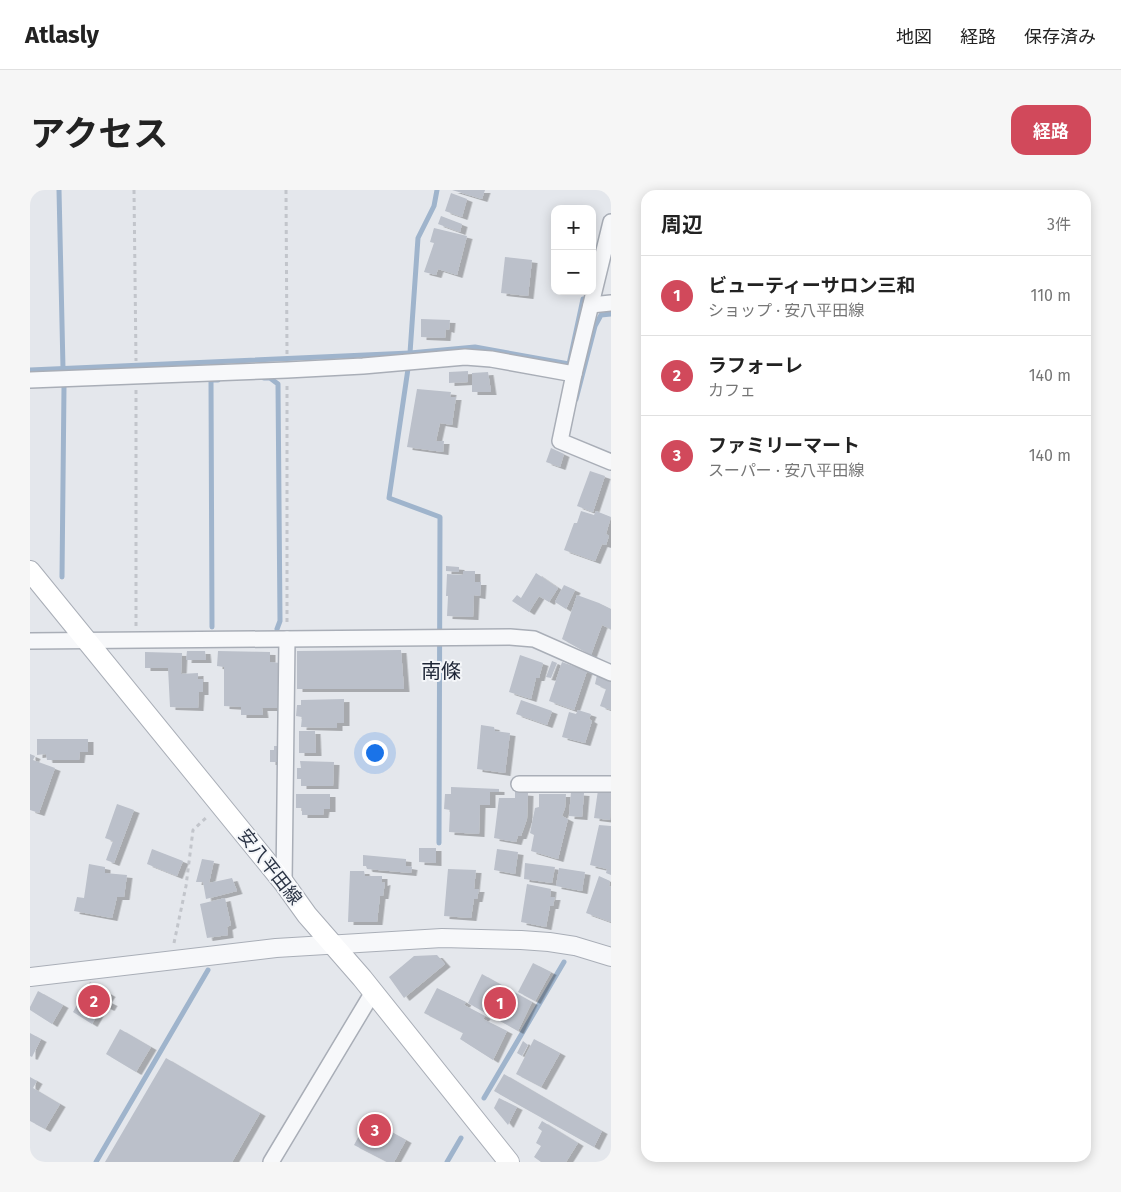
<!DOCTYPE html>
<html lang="ja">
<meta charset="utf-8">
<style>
:root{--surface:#fff;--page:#f6f6f6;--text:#222;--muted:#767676;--line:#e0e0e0;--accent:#d1495b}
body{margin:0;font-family:"Fira Sans","Noto Sans JP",sans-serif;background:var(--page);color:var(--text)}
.controls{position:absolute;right:15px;top:15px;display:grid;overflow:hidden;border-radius:10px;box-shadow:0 2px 12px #0003}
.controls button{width:45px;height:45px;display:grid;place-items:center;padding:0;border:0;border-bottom:1px solid var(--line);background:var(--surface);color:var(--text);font:25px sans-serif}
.you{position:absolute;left:344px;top:562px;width:18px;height:18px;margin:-12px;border:4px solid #fff;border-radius:50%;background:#1a73e8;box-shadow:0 0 0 8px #1a73e833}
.badge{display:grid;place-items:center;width:32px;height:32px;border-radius:50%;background:var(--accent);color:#fff;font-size:16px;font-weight:700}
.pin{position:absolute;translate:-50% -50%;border:2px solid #fff;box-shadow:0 1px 5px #0006}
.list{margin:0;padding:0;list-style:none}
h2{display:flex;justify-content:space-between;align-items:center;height:65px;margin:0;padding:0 20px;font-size:21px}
h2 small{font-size:16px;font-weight:400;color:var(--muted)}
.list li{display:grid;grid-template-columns:32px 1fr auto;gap:15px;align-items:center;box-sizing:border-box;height:80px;padding:0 20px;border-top:1px solid var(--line)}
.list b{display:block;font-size:19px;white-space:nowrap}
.list p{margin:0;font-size:16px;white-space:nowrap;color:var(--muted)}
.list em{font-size:16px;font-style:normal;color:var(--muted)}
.map{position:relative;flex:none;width:581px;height:972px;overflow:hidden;border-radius:15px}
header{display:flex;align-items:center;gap:30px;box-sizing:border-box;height:70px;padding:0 25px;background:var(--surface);border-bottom:1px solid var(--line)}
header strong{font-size:24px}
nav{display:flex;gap:28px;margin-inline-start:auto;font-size:18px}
.intro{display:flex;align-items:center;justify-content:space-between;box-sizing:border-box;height:120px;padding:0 30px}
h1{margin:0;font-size:35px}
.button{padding:12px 22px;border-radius:15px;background:var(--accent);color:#fff;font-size:18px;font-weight:700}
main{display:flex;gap:30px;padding:0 30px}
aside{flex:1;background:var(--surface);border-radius:15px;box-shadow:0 2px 12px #0003}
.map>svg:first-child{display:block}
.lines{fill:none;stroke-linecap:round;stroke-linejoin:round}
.stream{stroke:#9fb4cc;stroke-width:5}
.building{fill:#bbc0ca;filter:url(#shadow)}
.minor-casing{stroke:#a9aeb7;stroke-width:18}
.tertiary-casing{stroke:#a9aeb7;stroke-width:20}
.secondary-casing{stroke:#a9aeb7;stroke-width:22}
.path{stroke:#c2c5cb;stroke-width:3;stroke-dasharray:4 4;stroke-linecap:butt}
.minor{stroke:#f7f8fa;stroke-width:15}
.tertiary{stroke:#f7f8fa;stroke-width:18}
.secondary{stroke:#fff;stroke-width:20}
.labels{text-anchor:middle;stroke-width:4;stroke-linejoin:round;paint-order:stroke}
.street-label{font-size:18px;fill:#2b3445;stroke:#f4f6f9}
.quarter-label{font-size:20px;fill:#1d2536;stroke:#f4f6f9}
</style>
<header>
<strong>Atlasly</strong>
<nav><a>地図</a><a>経路</a><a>保存済み</a></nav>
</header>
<div class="intro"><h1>アクセス</h1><a class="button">経路</a></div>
<main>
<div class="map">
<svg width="581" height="972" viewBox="0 0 581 972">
<defs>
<filter id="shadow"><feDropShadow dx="5.5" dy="3" stdDeviation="0" flood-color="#0004"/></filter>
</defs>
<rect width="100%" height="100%" fill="#e4e7ec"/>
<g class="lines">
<g class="stream">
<path d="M 29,0 L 33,178"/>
<path d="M 407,0 L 404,16 L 388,48 L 380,163 L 445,157 L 539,174 L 553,109"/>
<path d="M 0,180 L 380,163 L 379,172 L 359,308 L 410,327 L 409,653"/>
<path d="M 234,188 L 240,188 L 248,194 L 250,431 L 247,439"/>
<path d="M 546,209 L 565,136 L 571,125 L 581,124"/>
<path d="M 32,387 L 34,197"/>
<path d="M 182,437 L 181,190 L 188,190"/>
<path d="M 454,908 L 534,772"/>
<path d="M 66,972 L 178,780"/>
<path d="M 417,972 L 431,948"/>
</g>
</g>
<g class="building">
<path d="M 422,0 L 455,0 L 452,9 Z"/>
<path d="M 421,3 L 437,9 L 432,27 L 415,21 Z"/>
<path d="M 411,26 L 432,34 L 430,42 L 408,34 Z"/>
<path d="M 404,38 L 437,46 L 427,85 L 408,79 L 406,85 L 394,82 L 404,53 L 400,52 Z"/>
<path d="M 475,67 L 502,70 L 498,106 L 471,103 Z"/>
<path d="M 391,129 L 420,130 L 419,140 L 416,139 L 415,148 L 391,147 Z"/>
<path d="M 438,181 L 438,192 L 419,193 L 419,182 Z"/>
<path d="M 458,182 L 461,202 L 442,202 L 442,183 Z"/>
<path d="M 387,199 L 421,202 L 420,207 L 426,207 L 422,235 L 410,233 L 406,251 L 414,251 L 413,262 L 377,257 Z"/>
<path d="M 521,258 L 534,264 L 530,277 L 516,272 Z"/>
<path d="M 560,281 L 575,286 L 563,322 L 547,316 Z"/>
<path d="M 551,321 L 564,325 L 566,321 L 581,327 L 576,344 L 579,346 L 576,355 L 572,354 L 565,371 L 534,360 L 544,333 L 547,333 Z"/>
<path d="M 416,376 L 429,377 L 429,382 L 416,381 Z"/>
<path d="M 433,381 L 445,381 L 445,392 L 451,392 L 450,406 L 444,405 L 443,427 L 417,426 L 418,406 L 416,406 L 417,384 L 433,385 Z"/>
<path d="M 506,383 L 528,398 L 519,412 L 509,406 L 499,422 L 482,411 L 487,405 L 491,408 Z"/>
<path d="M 534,395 L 545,400 L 536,419 L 525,412 Z"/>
<path d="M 547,405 L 569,413 L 581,419 L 581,439 L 572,435 L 561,465 L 532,449 Z"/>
<path d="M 371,460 L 374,499 L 267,499 L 267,461 Z"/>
<path d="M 157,461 L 175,461 L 176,470 L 156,470 Z"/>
<path d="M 188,461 L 240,462 L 240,472 L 250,473 L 250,518 L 232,518 L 233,525 L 211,525 L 211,517 L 194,516 L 194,477 L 187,476 Z"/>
<path d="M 115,462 L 152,463 L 151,484 L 168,483 L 168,489 L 173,489 L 173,502 L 169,502 L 168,518 L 140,517 L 138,478 L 115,478 Z"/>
<path d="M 490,465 L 513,473 L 509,488 L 506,488 L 501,509 L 479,502 Z"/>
<path d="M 522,471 L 527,473 L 521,488 L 516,487 Z"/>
<path d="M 532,472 L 557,481 L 544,520 L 519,511 Z"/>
<path d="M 567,485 L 581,490 L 581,520 L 570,516 L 576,499 L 565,494 Z"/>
<path d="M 314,509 L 314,533 L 307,533 L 307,538 L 271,537 L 272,527 L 266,526 L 267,515 L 271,515 L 271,510 Z"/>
<path d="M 491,510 L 522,521 L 517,535 L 486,524 Z"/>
<path d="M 548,520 L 561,524 L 559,529 L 562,531 L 555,553 L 532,547 L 539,522 L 546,524 Z"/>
<path d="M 451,535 L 464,537 L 465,541 L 480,543 L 475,583 L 447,579 Z"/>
<path d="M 269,541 L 285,541 L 286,563 L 269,563 Z"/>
<path d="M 7,549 L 58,549 L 58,562 L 50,562 L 49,570 L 17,570 L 16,564 L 7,565 Z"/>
<path d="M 244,556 L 248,556 L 249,572 L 240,572 L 240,560 L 244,560 Z"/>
<path d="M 0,564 L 5,566 L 3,570 L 25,578 L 9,623 L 0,620 Z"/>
<path d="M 270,571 L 304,572 L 303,596 L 271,596 L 271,589 L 267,589 L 267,578 L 271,578 Z"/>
<path d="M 421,597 L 469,599 L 469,602 L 460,602 L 460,615 L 450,615 L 449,644 L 419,642 L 420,620 L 414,619 L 415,604 L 421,604 Z"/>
<path d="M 568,600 L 581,602 L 580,630 L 564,628 Z"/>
<path d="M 485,602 L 498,603 L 497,629 L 491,646 L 488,646 L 486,652 L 464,648 L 469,608 L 485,608 Z"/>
<path d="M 541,602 L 554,603 L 552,627 L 539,626 Z"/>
<path d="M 266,604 L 300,604 L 300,619 L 294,619 L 293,625 L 272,625 L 272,618 L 266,618 Z"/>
<path d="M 509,604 L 536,604 L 535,618 L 532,626 L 538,629 L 528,669 L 501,661 L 504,645 L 500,643 L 505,618 L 509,617 Z"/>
<path d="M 87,614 L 104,620 L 84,673 L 76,670 L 83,651 L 75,648 Z"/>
<path d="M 569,635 L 581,636 L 581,685 L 576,683 L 577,679 L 560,675 Z"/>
<path d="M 389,658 L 406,658 L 406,673 L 389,672 Z"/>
<path d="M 122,659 L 153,671 L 147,686 L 117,674 Z"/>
<path d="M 467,659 L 488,662 L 485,684 L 464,680 Z"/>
<path d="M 333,665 L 376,669 L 376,676 L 382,677 L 381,683 L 337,679 L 336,676 L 333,676 Z"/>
<path d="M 172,669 L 184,671 L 179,693 L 202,688 L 207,701 L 176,709 L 173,692 L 166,692 Z"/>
<path d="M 495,673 L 525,677 L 522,693 L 494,689 Z"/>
<path d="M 59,674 L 75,677 L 75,683 L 97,685 L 94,707 L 87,707 L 82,728 L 44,721 L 47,707 L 54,708 Z"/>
<path d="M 529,678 L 555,682 L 552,701 L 526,696 Z"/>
<path d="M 418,679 L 446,680 L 444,699 L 449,699 L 447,709 L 444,709 L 441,728 L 414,726 Z"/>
<path d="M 320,681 L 334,681 L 335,686 L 352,686 L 352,693 L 355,692 L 353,706 L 350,706 L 347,732 L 318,732 Z"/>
<path d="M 569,686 L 580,691 L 579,696 L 581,697 L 581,732 L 556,723 Z"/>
<path d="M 497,694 L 521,699 L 520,707 L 525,707 L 523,716 L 520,716 L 516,737 L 491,732 Z"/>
<path d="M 195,708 L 201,735 L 197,737 L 198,745 L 177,748 L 170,714 Z"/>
<path d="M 407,765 L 415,774 L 374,808 L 359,787 L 384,766 Z"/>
<path d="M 503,773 L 521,782 L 505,811 L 488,802 Z"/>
<path d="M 452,784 L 502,812 L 488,841 L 438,813 Z"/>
<path d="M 60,792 L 80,804 L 76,810 L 82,813 L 79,818 L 73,815 L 62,834 L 43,822 Z"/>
<path d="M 407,798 L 436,812 L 434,815 L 455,826 L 453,829 L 477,841 L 463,870 L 430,849 L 433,843 L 394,823 Z"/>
<path d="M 8,801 L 33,815 L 22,834 L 0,820 L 0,817 Z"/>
<path d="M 90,839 L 121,857 L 106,882 L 76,864 Z"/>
<path d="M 0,843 L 11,849 L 2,867 L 0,866 Z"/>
<path d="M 504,849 L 530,863 L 511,897 L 486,884 Z"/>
<path d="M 493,851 L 498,855 L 492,866 L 487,863 Z"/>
<path d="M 136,868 L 230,923 L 202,972 L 75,972 Z"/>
<path d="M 474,884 L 572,941 L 564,957 L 464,901 Z"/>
<path d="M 0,887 L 7,891 L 3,898 L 30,914 L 15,939 L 0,931 Z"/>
<path d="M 469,908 L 487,917 L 478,935 L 464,918 Z"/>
<path d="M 338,929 L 376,950 L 364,972 L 357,972 L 324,955 Z"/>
<path d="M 512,931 L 548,953 L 536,972 L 511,972 L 504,967 L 511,956 L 506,953 L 512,941 L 508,938 Z"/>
</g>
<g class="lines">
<g class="minor-casing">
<g id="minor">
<path d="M 581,32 L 544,184 L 530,251 L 581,272"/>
<path d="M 561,115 L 581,113"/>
<path d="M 0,190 L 257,180 L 333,176 L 435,167 L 461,169 L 544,184"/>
<path d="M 0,451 L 480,447 L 504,449 L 581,483"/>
<path d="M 489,594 L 581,594"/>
<path d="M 254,693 L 257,449"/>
<path d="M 241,972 L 343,802"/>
</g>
</g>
<g class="tertiary-casing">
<path id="tertiary" d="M 0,787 L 246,758 L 412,748 L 491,750 L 519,752 L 545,756 L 581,767"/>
</g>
<g class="secondary-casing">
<path id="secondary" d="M 0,381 L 254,693 L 277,725 L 332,788 L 479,972"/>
</g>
<g class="path">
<path d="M 104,0 L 106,171"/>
<path d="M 256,0 L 257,164"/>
<path d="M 257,196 L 257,434"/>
<path d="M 106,436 L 106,200"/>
<path d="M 144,753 L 156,696 L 163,640 L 177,627"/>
</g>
<use href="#minor" class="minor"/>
<use href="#tertiary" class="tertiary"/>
<use href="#secondary" class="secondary"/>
</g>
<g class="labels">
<g class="street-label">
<text transform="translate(240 677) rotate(52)" y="6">安八平田線</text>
</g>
<g class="quarter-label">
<text x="411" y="488">南條</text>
</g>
</g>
</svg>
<div class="controls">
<button>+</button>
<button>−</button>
</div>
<div class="you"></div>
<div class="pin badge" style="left:470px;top:813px">1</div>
<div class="pin badge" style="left:64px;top:811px">2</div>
<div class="pin badge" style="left:345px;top:940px">3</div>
</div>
<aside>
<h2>周辺<small>3件</small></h2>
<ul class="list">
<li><span class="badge">1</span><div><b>ビューティーサロン三和</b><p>ショップ · 安八平田線</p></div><em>110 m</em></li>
<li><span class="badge">2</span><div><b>ラフォーレ</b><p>カフェ</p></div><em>140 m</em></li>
<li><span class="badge">3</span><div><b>ファミリーマート</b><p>スーパー · 安八平田線</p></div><em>140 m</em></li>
</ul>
</aside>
</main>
